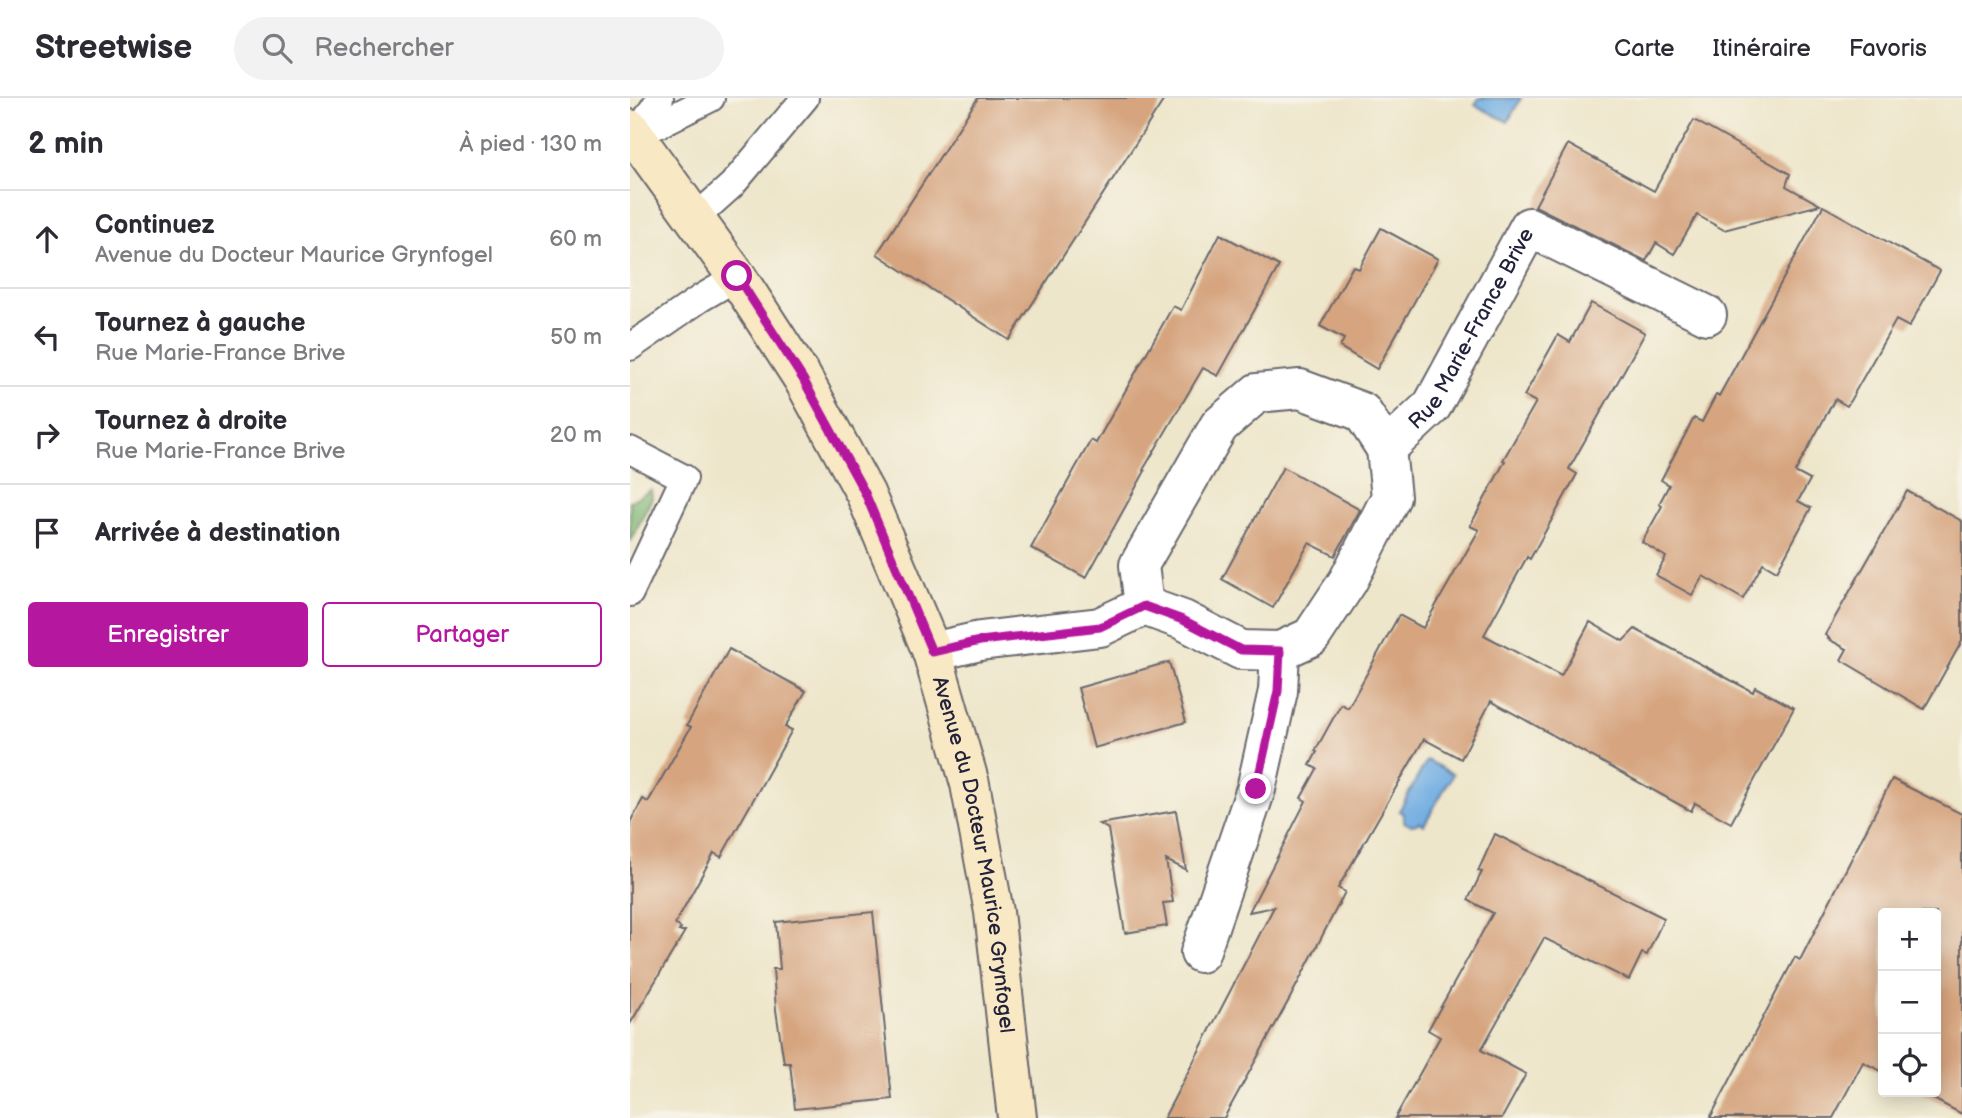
<!DOCTYPE html>
<html lang="fr">
<meta charset="utf-8">
<style>
:root{--surface:#fff;--page:#f2f2f3;--text:#2b2b33;--muted:#7c7c81;--line:#e1e1e2;--accent:#b5179e}
body{margin:0;font-family:"Balsamiq Sans",sans-serif;background:var(--page);color:var(--text)}
.controls{position:absolute;right:21px;bottom:21px;display:grid;overflow:hidden;border-radius:7px;box-shadow:0 4px 18px #0003}
.controls button{width:63px;height:63px;display:grid;place-items:center;padding:0;border:0;border-bottom:2px solid var(--line);background:var(--surface);color:var(--text);font:35px sans-serif}
.stop{position:absolute;width:21px;height:21px;margin:-16px;border:5px solid #b5179e;border-radius:50%;background:#fff}
.stop.end{background:#b5179e;border-color:#fff;box-shadow:0 2px 7px #0008}
.list{margin:0;padding:0;list-style:none}
h2{display:flex;justify-content:space-between;align-items:center;height:91px;margin:0;padding:0 28px;font-size:30px}
h2 small{font-size:23px;font-weight:400;color:var(--muted)}
.list li{display:grid;grid-template-columns:46px 1fr auto;gap:21px;align-items:center;box-sizing:border-box;height:98px;padding:0 28px;border-top:2px solid var(--line)}
.list b{display:block;font-size:26px;white-space:nowrap}
.list p{margin:0;font-size:23px;white-space:nowrap;color:var(--muted)}
.list em{font-size:23px;font-style:normal;color:var(--muted)}
.actions{display:flex;gap:14px;padding:21px 28px}
.actions a{flex:1;padding:16px 0;border:2px solid var(--accent);border-radius:7px;text-align:center;font-size:24px;color:var(--accent)}
.actions .main{background:var(--accent);color:#fff}
.icon{flex:none;width:38px;height:38px;fill:none;stroke:currentColor;stroke-width:2;stroke-linecap:round;stroke-linejoin:round}
.map{position:relative;flex:none;width:1332px;height:1020px;overflow:hidden}
header{display:flex;align-items:center;gap:42px;box-sizing:border-box;height:98px;padding:0 35px;background:var(--surface);border-bottom:2px solid var(--line)}
header strong{font-size:33px}
nav{display:flex;gap:38px;margin-inline-start:auto;font-size:24px}
.search{width:490px;height:63px;background:var(--page);display:flex;align-items:center;gap:18px;box-sizing:border-box;padding:0 24px;border-radius:38px;color:var(--muted);font-size:26px}
main{display:flex}
aside{flex:1;background:var(--surface)}
.map>svg:first-child{display:block}
.forest{fill:#7eb672;stroke:#506c56;stroke-width:2}
.water{fill:#71ade2;stroke:#4a688e;stroke-width:2}
.building{fill:#d6a47f}
.lines{fill:none;stroke-linecap:round;stroke-linejoin:round}
.lane-casing{stroke:#69676d;stroke-width:30}
.street-casing{stroke:#69676d;stroke-width:42}
.secondary-casing{stroke:#69676d;stroke-width:42}
.lane{stroke:#fff;stroke-width:26}
.street{stroke:#fff;stroke-width:38}
.secondary{stroke:#f8e8c3;stroke-width:38}
.route{stroke:#b5179e;stroke-width:9}
.labels{text-anchor:middle;stroke-width:5;stroke-linejoin:round;paint-order:stroke}
.street-label{font-size:21px;fill:#22223b;stroke:#f7f3e8}
</style>
<header>
<strong>Streetwise</strong>
<div class="search"><svg class="icon" aria-label="search" viewBox="0 0 24 24"><circle cx="10" cy="10" r="6"/><path d="M15 15l6 6"/></svg>Rechercher</div>
<nav><a>Carte</a><a>Itinéraire</a><a>Favoris</a></nav>
</header>
<main>
<aside>
<h2>2 min<small>À pied · 130 m</small></h2>
<ul class="list">
<li><svg class="icon" aria-label="ahead" viewBox="0 0 24 24"><path d="M12 20V5M6 11l6-6 6 6"/></svg><div><b>Continuez</b><p>Avenue du Docteur Maurice Grynfogel</p></div><em>60 m</em></li>
<li><svg class="icon" aria-label="left" viewBox="0 0 24 24"><path d="M17 20v-9H6M10 6l-5 5 5 5"/></svg><div><b>Tournez à gauche</b><p>Rue Marie-France Brive</p></div><em>50 m</em></li>
<li><svg class="icon" aria-label="right" viewBox="0 0 24 24"><path d="M7 20v-9h11M14 6l5 5-5 5"/></svg><div><b>Tournez à droite</b><p>Rue Marie-France Brive</p></div><em>20 m</em></li>
<li><svg class="icon" aria-label="arrive" viewBox="0 0 24 24"><path d="M6 21V4h12l-3 4 3 4H6"/></svg><div><b>Arrivée à destination</b></div></li>
</ul>
<div class="actions"><a class="main">Enregistrer</a><a>Partager</a></div>
</aside>
<div class="map">
<svg width="1332" height="1020" viewBox="0 0 1332 1020">
<rect width="100%" height="100%" fill="#f7f3e8"/>
<filter id="ink" filterUnits="userSpaceOnUse"><feTurbulence type="fractalNoise" baseFrequency=".0143" numOctaves="2"/><feDisplacementMap in="SourceGraphic" scale="14" xChannelSelector="R" yChannelSelector="G"/><feConvolveMatrix kernelMatrix="1 2 1 2 8 2 1 2 1" color-interpolation-filters="sRGB"/></filter>
<filter id="wash" filterUnits="userSpaceOnUse"><feTurbulence type="fractalNoise" baseFrequency=".00686" numOctaves="4" result="noise"/><feDisplacementMap in="SourceGraphic" scale="28" xChannelSelector="R" yChannelSelector="G"/><feGaussianBlur stdDeviation="1.57" result="paint"/><feColorMatrix in="noise" values="0 0 0 0 0 0 0 0 0 0 0 0 0 0 0 0 0 1.4 0 .05"/><feComposite in="paint" operator="in"/></filter>
<g filter="url(#wash)">
<rect width="100%" height="100%" fill="#eee6ca"/>
<path class="forest" d="M 21,392 L 22,400 L 0,444 L 0,403 Z"/>
<g class="water">
<path d="M 849,0 L 891,0 L 878,24 L 845,7 Z"/>
<path d="M 797,662 L 823,676 L 794,727 L 790,724 C 784,728 780,728 774,724 L 774,716 L 769,713 Z"/>
</g>
<g id="blocks">
<g class="building">
<path d="M 348,0 L 535,0 L 379,242 L 247,156 Z"/>
<path d="M 1064,22 L 1160,76 L 1156,88 L 1190,107 L 1094,132 L 1067,117 L 1044,156 L 1026,145 L 1016,163 L 905,108 L 938,46 L 1024,93 Z"/>
<path d="M 1193,108 L 1310,173 L 1279,229 L 1266,222 L 1217,308 L 1205,301 L 1165,374 L 1180,382 L 1168,403 L 1181,410 L 1147,473 L 1133,465 L 1113,501 L 1073,478 L 1062,497 L 1026,477 L 1036,459 L 1012,444 L 1032,408 L 1029,406 L 1039,387 L 1031,382 L 1064,320 L 1072,324 L 1086,297 L 1089,298 Z"/>
<path d="M 751,130 L 808,161 L 747,271 L 710,249 L 714,241 L 690,228 L 723,168 L 729,171 Z"/>
<path d="M 590,136 L 649,168 L 588,278 L 573,270 L 513,372 L 515,373 L 456,480 L 401,450 L 461,342 L 466,345 L 543,208 L 551,212 Z"/>
<path d="M 961,205 L 1015,235 L 939,371 L 947,376 L 900,461 L 897,459 L 854,537 L 931,578 L 960,524 L 993,543 L 1005,531 L 1123,594 L 1125,589 L 1164,610 L 1101,725 L 1065,705 L 1061,713 L 861,603 L 831,661 L 794,641 L 708,790 L 715,794 L 660,900 L 594,1020 L 534,1020 L 644,809 L 619,814 L 676,703 L 671,700 L 687,671 L 680,667 L 687,654 L 685,653 L 711,606 L 718,610 L 769,517 L 793,530 L 849,432 L 840,428 L 875,363 L 873,362 L 906,304 L 894,298 L 928,237 L 940,244 Z"/>
<path d="M 653,369 L 730,412 L 705,458 L 679,445 L 643,510 L 592,481 Z"/>
<path d="M 1277,393 L 1332,423 L 1332,543 L 1294,611 L 1211,562 L 1217,551 L 1198,541 L 1199,540 L 1195,537 Z"/>
<path d="M 99,551 L 176,593 L 155,629 L 162,632 L 131,688 L 91,759 L 84,755 L 45,826 L 51,830 L 49,833 L 55,833 L 0,926 L 0,724 L 13,701 L 18,704 L 61,629 L 57,627 Z"/>
<path d="M 539,564 L 556,624 L 464,650 L 448,590 Z"/>
<path d="M 1262,681 L 1332,716 L 1332,1016 L 1290,994 L 1306,994 L 1306,815 L 1253,815 L 1253,974 L 1233,964 L 1203,1020 L 1080,1020 L 1165,859 L 1170,862 Z"/>
<path d="M 546,713 L 556,772 L 536,762 L 543,804 L 533,805 L 537,828 L 495,835 L 478,731 L 469,726 Z"/>
<path d="M 865,736 L 1034,820 L 1017,857 L 1012,855 L 999,882 L 914,840 L 851,952 L 896,976 L 872,1020 L 765,1020 L 810,939 L 798,932 L 863,815 L 838,802 L 852,774 L 848,773 Z"/>
<path d="M 243,814 L 262,1001 L 165,1011 L 160,965 L 154,965 L 146,912 L 143,871 L 150,871 L 146,824 Z"/>
</g>
</g>
</g>
<g filter="url(#ink)">
<use href="#blocks" fill-opacity="0" stroke="#69676d" stroke-width="2"/>
<g class="lines">
<g class="lane-casing">
<g id="lane">
<path d="M 6,37 L 30,0"/>
<path d="M 5,38 L 81,0"/>
<path d="M 64,121 L 102,87 L 175,0"/>
<path d="M 0,249 L 71,200 L 107,179"/>
<path d="M 0,352 L 54,380 L 0,495"/>
</g>
</g>
<g class="street-casing">
<g id="street">
<path d="M 514,508 L 509,467 L 589,328 L 627,295 L 670,291 L 732,314 L 756,351"/>
<path d="M 302,554 L 350,543 L 470,529 L 514,508 L 553,522 L 611,552 L 650,553"/>
<path id="s1" d="M 570,855 L 626,691 L 648,593 L 650,553 L 681,539 L 718,483 L 761,399 L 756,351 L 802,308 L 899,129 L 1077,217"/>
</g>
</g>
<g class="secondary-casing">
<g id="secondary">
<path id="s2" d="M 0,31 L 107,179 L 173,281 L 235,395 L 302,554 L 340,686 L 364,814 L 387,1020"/>
</g>
</g>
<use href="#lane" class="lane"/>
<use href="#street" class="street"/>
<use href="#secondary" class="secondary"/>
</g>
</g>
<g class="lines" filter="url(#ink)">
<path class="route" d="M 107,178 L 173,281 L 235,395 L 302,554 L 350,543 L 470,529 L 514,508 L 553,522 L 611,552 L 650,553 L 648,593 L 626,691"/>
</g>
<g class="labels">
<g class="street-label">
<text dy="7" stroke="none"><textPath href="#s1" startOffset="707">Rue Marie-France Brive</textPath></text>
<text dy="7" stroke="none"><textPath href="#s2" startOffset="814">Avenue du Docteur Maurice Grynfogel</textPath></text>
</g>
</g>
</svg>
<div class="controls">
<button>+</button>
<button>−</button>
<button><svg class="icon" aria-label="locate" viewBox="0 0 24 24"><circle cx="12" cy="12" r="6"/><path d="M12 2v4M12 18v4M2 12h4M18 12h4"/></svg></button>
</div>
<div class="stop" style="left:107px;top:178px"></div>
<div class="stop end" style="left:626px;top:691px"></div>
</div>
</main>
